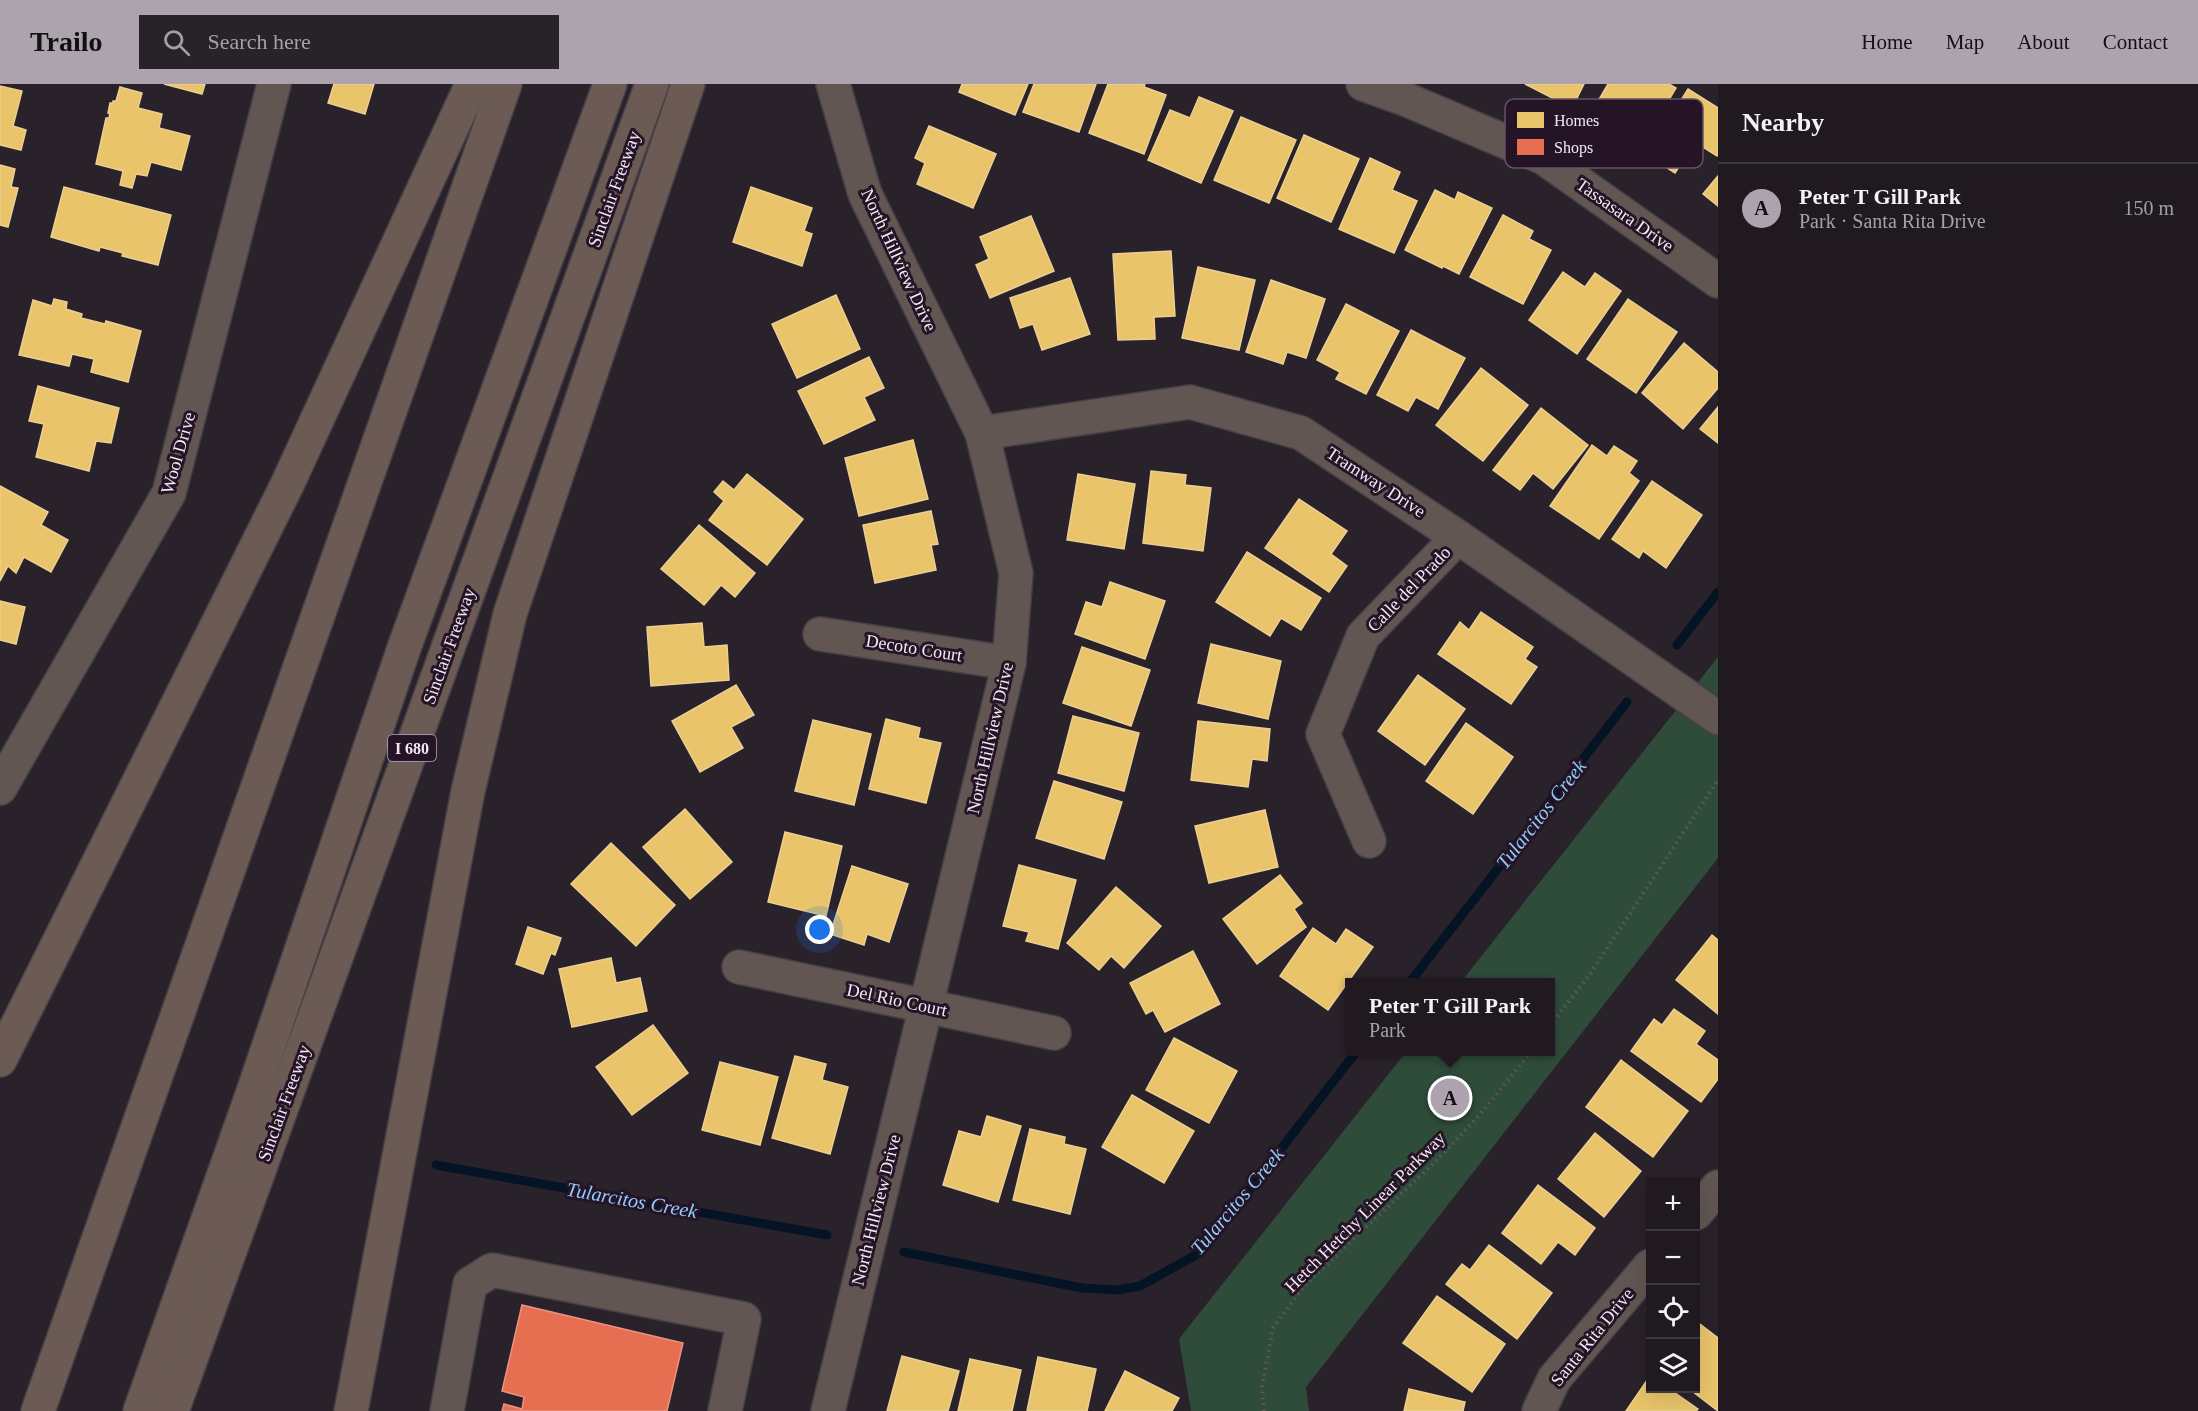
<!DOCTYPE html>
<meta charset="utf-8">
<style>
:root{--surface:#201a20;--page:#282329;--text:#f1f3f6;--muted:#a2a1a5;--line:#3d383e;--accent:#ada3ae}
body{margin:0;font-family:"Times New Roman",serif;background:var(--page);color:var(--text)}
.controls{position:absolute;right:18px;bottom:18px;display:grid;overflow:hidden;border-radius:0px;box-shadow:0 6px 24px #0002}
.controls button{width:54px;height:54px;display:grid;place-items:center;padding:0;border:0;border-bottom:2px solid var(--line);background:var(--surface);color:var(--text);font:30px sans-serif}
.you{position:absolute;left:820px;top:846px;width:21px;height:21px;margin:-15px;border:4px solid #fff;border-radius:50%;background:#1a73e8;box-shadow:0 0 0 9px #1a73e833}
.badge{display:grid;place-items:center;width:39px;height:39px;border-radius:50%;background:var(--accent);color:#111;font-size:20px;font-weight:700}
.pin{position:absolute;translate:-50% -50%;border:3px solid #fff;box-shadow:0 2px 6px #0006}
.popup{position:absolute;left:1345px;top:894px;width:210px;height:78px;box-sizing:border-box;display:grid;place-content:center;border-radius:0px;background:var(--surface);filter:drop-shadow(0 2px 4px #0005);font-size:20px;white-space:nowrap;color:var(--muted)}
.popup b{font-size:22px;color:var(--text)}
.popup::after{content:'';position:absolute;left:50%;top:100%;margin-left:-12px;border:12px solid transparent;border-top-color:var(--surface)}
.list{margin:0;padding:0;list-style:none}
h2{display:flex;justify-content:space-between;align-items:center;height:78px;margin:0;padding:0 24px;font-size:26px}
h2 small{font-size:20px;font-weight:400;color:var(--muted)}
.list li{display:grid;grid-template-columns:39px 1fr auto;gap:18px;align-items:center;box-sizing:border-box;height:90px;padding:0 24px;border-top:2px solid var(--line)}
.list b{display:block;font-size:22px;white-space:nowrap}
.list p{margin:0;font-size:20px;white-space:nowrap;color:var(--muted)}
.list em{font-size:20px;font-style:normal;color:var(--muted)}
.icon{flex:none;width:33px;height:33px;fill:none;stroke:currentColor;stroke-width:2;stroke-linecap:round;stroke-linejoin:round}
.map{position:relative;flex:none;width:1718px;height:1327px;overflow:hidden}
header{display:flex;align-items:center;gap:36px;box-sizing:border-box;height:84px;padding:0 30px;background:var(--accent);color:#111}
header strong{font-size:28px}
nav{display:flex;gap:33px;margin-inline-start:auto;font-size:21px}
.search{width:420px;height:54px;background:var(--page);display:flex;align-items:center;gap:15px;box-sizing:border-box;padding:0 21px;border-radius:0px;color:var(--muted);font-size:22px}
main{display:flex}
aside{flex:1;background:var(--surface)}
.map>svg:first-child{display:block}
.green{fill:#2f4c3a}
.homes{fill:#e9c46a;stroke:#eccf93;stroke-width:1.5}
.shops{fill:#e76f51;stroke:#eb9382;stroke-width:1.5}
.lines{fill:none;stroke-linecap:round;stroke-linejoin:round}
.stream{stroke:#041425;stroke-width:9}
.minor-casing{stroke:#453f46;stroke-width:36}
.highway-casing{stroke:#453f46;stroke-width:36}
.path{stroke:#615859;stroke-width:4;stroke-dasharray:1.5 4.5;stroke-linecap:butt}
.minor{stroke:#615652;stroke-width:33}
.highway{stroke:#6b5b54;stroke-width:33}
.labels{text-anchor:middle;stroke-width:6;stroke-linejoin:round;paint-order:stroke}
.shield{fill:#241425;stroke:#b5a8b6;stroke-width:1.5}
.shield-label{font-size:16px;font-weight:bold;fill:#f3e8f4}
.street-label{font-size:18px;fill:#f3e8f4;stroke:#241425}
.water-label{font-size:20px;font-style:italic;fill:#8fcdfc;stroke:#241425}
.key{fill:#241425;stroke:#625463;stroke-width:1.5}
.key-label{font-size:16px;fill:#f3e8f4}
</style>
<header>
<strong>Trailo</strong>
<div class="search"><svg class="icon" aria-label="search" viewBox="0 0 24 24"><circle cx="10" cy="10" r="6"/><path d="M15 15l6 6"/></svg>Search here</div>
<nav><a>Home</a><a>Map</a><a>About</a><a>Contact</a></nav>
</header>
<main>
<div class="map">
<svg width="1718" height="1327" viewBox="0 0 1718 1327">
<rect width="100%" height="100%" fill="#2a222b"/>
<path class="green" d="M 1718,573 L 1718,774 L 1306,1303 L 1309,1327 L 1191,1327 L 1179,1255 L 1406,968 L 1550,968 L 1550,898 L 1461,898 Z"/>
<g class="homes">
<path d="M 164,0 L 205,0 L 202,10 Z"/>
<path d="M 334,0 L 374,0 L 365,30 L 328,19 Z"/>
<path d="M 962,0 L 1028,0 L 1015,31 L 959,8 Z"/>
<path d="M 1034,0 L 1096,0 L 1079,48 L 1023,28 Z"/>
<path d="M 1108,0 L 1145,0 L 1144,3 L 1166,11 L 1144,70 L 1089,49 Z"/>
<path d="M 1525,0 L 1584,0 L 1572,24 Z"/>
<path d="M 1608,0 L 1669,0 L 1676,4 L 1642,61 L 1590,31 Z"/>
<path d="M 0,2 L 22,7 L 13,42 L 26,46 L 21,66 L 0,61 Z"/>
<path d="M 120,3 L 142,9 L 138,24 L 162,30 L 159,44 L 190,52 L 181,86 L 151,78 L 147,92 L 136,90 L 132,104 L 120,101 L 123,87 L 96,80 L 106,34 L 109,34 L 110,30 L 108,29 L 110,19 L 113,19 L 113,17 L 116,17 Z"/>
<path d="M 1688,5 L 1718,24 L 1718,70 L 1717,72 L 1695,58 L 1675,89 L 1647,71 Z"/>
<path d="M 1199,13 L 1233,27 L 1201,99 L 1148,76 L 1170,26 L 1190,34 Z"/>
<path d="M 1241,33 L 1296,56 L 1269,119 L 1214,96 Z"/>
<path d="M 929,42 L 996,70 L 973,124 L 917,100 L 925,79 L 915,74 Z"/>
<path d="M 1304,51 L 1359,75 L 1331,138 L 1277,114 Z"/>
<path d="M 1370,74 L 1400,88 L 1392,106 L 1417,117 L 1394,169 L 1339,145 Z"/>
<path d="M 0,81 L 15,85 L 11,103 L 18,104 L 8,143 L 0,141 Z"/>
<path d="M 1718,92 L 1718,122 L 1703,110 Z"/>
<path d="M 64,103 L 171,131 L 158,181 L 122,172 L 123,169 L 100,163 L 99,167 L 51,153 Z"/>
<path d="M 751,103 L 812,124 L 804,147 L 812,150 L 802,182 L 733,158 Z"/>
<path d="M 1435,106 L 1455,116 L 1458,108 L 1492,124 L 1459,190 L 1443,182 L 1442,184 L 1405,166 Z"/>
<path d="M 1503,131 L 1533,147 L 1529,155 L 1551,166 L 1523,220 L 1470,193 Z"/>
<path d="M 1031,132 L 1054,187 L 990,214 L 976,181 L 989,175 L 980,153 Z"/>
<path d="M 1171,167 L 1175,232 L 1154,233 L 1155,255 L 1118,256 L 1113,170 Z"/>
<path d="M 1198,183 L 1255,196 L 1239,266 L 1182,254 Z"/>
<path d="M 1563,188 L 1585,203 L 1595,189 L 1621,207 L 1577,270 L 1529,236 Z"/>
<path d="M 1070,194 L 1090,250 L 1042,266 L 1033,240 L 1020,244 L 1010,214 Z"/>
<path d="M 1271,196 L 1325,215 L 1306,274 L 1287,268 L 1283,280 L 1246,268 Z"/>
<path d="M 836,211 L 860,265 L 797,294 L 772,240 Z"/>
<path d="M 54,215 L 67,218 L 66,225 L 82,230 L 81,234 L 105,240 L 106,237 L 141,247 L 128,298 L 91,288 L 94,275 L 72,270 L 69,282 L 19,271 L 33,216 L 52,222 Z"/>
<path d="M 1628,215 L 1677,248 L 1636,309 L 1587,275 Z"/>
<path d="M 1346,220 L 1399,247 L 1366,310 L 1336,295 L 1340,288 L 1317,276 Z"/>
<path d="M 1411,246 L 1465,274 L 1438,325 L 1416,313 L 1408,327 L 1377,311 Z"/>
<path d="M 1684,259 L 1718,288 L 1718,304 L 1683,345 L 1642,309 Z"/>
<path d="M 869,273 L 884,304 L 864,313 L 875,336 L 824,360 L 798,307 Z"/>
<path d="M 1481,284 L 1528,321 L 1483,377 L 1436,341 Z"/>
<path d="M 38,302 L 119,324 L 111,359 L 96,357 L 89,387 L 36,373 L 44,340 L 29,337 Z"/>
<path d="M 1718,323 L 1718,359 L 1700,345 Z"/>
<path d="M 1541,324 L 1588,361 L 1553,405 L 1533,389 L 1520,406 L 1493,386 Z"/>
<path d="M 913,356 L 928,415 L 859,432 L 845,374 Z"/>
<path d="M 1592,361 L 1607,372 L 1614,362 L 1637,377 L 1629,389 L 1639,397 L 1599,455 L 1550,422 Z"/>
<path d="M 1151,387 L 1186,391 L 1185,401 L 1211,404 L 1203,467 L 1143,459 Z"/>
<path d="M 747,390 L 803,435 L 767,481 L 709,436 L 724,417 L 714,408 L 723,397 L 734,406 Z"/>
<path d="M 1078,390 L 1135,400 L 1124,465 L 1067,456 Z"/>
<path d="M 1652,397 L 1702,431 L 1666,484 L 1643,467 L 1639,474 L 1612,455 Z"/>
<path d="M 0,402 L 48,428 L 41,441 L 68,456 L 51,488 L 24,473 L 16,489 L 8,482 L 0,497 Z"/>
<path d="M 1299,415 L 1347,447 L 1331,470 L 1347,482 L 1329,508 L 1265,464 Z"/>
<path d="M 931,427 L 938,460 L 931,461 L 936,486 L 875,499 L 863,441 Z"/>
<path d="M 699,441 L 755,489 L 735,513 L 721,501 L 704,521 L 661,485 Z"/>
<path d="M 1247,468 L 1321,514 L 1301,546 L 1281,534 L 1270,552 L 1216,518 Z"/>
<path d="M 1110,498 L 1165,517 L 1145,575 L 1075,550 L 1086,518 L 1102,523 Z"/>
<path d="M 0,517 L 25,523 L 16,560 L 0,556 Z"/>
<path d="M 1481,528 L 1533,563 L 1525,575 L 1537,583 L 1511,620 L 1438,570 L 1460,538 L 1469,546 Z"/>
<path d="M 702,539 L 704,563 L 727,561 L 729,596 L 651,602 L 647,543 Z"/>
<path d="M 1211,560 L 1281,577 L 1268,635 L 1198,619 Z"/>
<path d="M 1082,563 L 1150,586 L 1131,642 L 1063,619 Z"/>
<path d="M 1418,591 L 1465,625 L 1425,681 L 1378,647 Z"/>
<path d="M 736,601 L 754,631 L 731,643 L 743,664 L 700,688 L 672,637 Z"/>
<path d="M 1073,632 L 1139,649 L 1124,707 L 1058,689 Z"/>
<path d="M 886,635 L 920,644 L 918,654 L 941,659 L 926,719 L 869,705 Z"/>
<path d="M 813,636 L 871,650 L 854,721 L 795,707 Z"/>
<path d="M 1198,637 L 1270,645 L 1267,677 L 1252,675 L 1248,703 L 1191,696 Z"/>
<path d="M 1466,639 L 1513,673 L 1473,730 L 1426,697 Z"/>
<path d="M 1054,697 L 1122,718 L 1104,775 L 1036,754 Z"/>
<path d="M 685,725 L 732,778 L 690,815 L 643,763 Z"/>
<path d="M 1265,726 L 1278,783 L 1209,799 L 1195,742 Z"/>
<path d="M 785,748 L 842,762 L 826,832 L 768,818 Z"/>
<path d="M 611,759 L 675,821 L 636,862 L 571,800 Z"/>
<path d="M 1019,781 L 1076,796 L 1058,865 L 1026,857 L 1029,848 L 1003,842 Z"/>
<path d="M 852,782 L 908,800 L 889,858 L 867,850 L 864,861 L 830,850 Z"/>
<path d="M 1280,791 L 1302,819 L 1294,825 L 1306,843 L 1257,880 L 1223,835 Z"/>
<path d="M 1116,803 L 1161,842 L 1124,884 L 1111,872 L 1099,886 L 1067,859 Z"/>
<path d="M 528,843 L 561,854 L 555,871 L 551,869 L 543,890 L 516,880 Z"/>
<path d="M 1313,844 L 1336,860 L 1346,845 L 1373,863 L 1328,926 L 1280,892 Z"/>
<path d="M 1712,851 L 1718,856 L 1718,930 L 1676,896 Z"/>
<path d="M 1193,867 L 1220,920 L 1165,948 L 1153,926 L 1146,930 L 1130,899 Z"/>
<path d="M 611,874 L 616,899 L 640,894 L 647,927 L 572,943 L 559,885 Z"/>
<path d="M 1674,925 L 1705,947 L 1696,960 L 1718,976 L 1718,995 L 1701,1018 L 1631,967 L 1654,935 L 1662,941 Z"/>
<path d="M 653,941 L 688,989 L 632,1031 L 596,983 Z"/>
<path d="M 1174,954 L 1237,987 L 1209,1039 L 1146,1006 Z"/>
<path d="M 795,972 L 826,980 L 822,996 L 848,1003 L 830,1070 L 772,1054 Z"/>
<path d="M 1621,976 L 1688,1027 L 1653,1073 L 1586,1023 Z"/>
<path d="M 720,978 L 778,993 L 760,1061 L 702,1046 Z"/>
<path d="M 1132,1011 L 1194,1047 L 1164,1099 L 1102,1063 Z"/>
<path d="M 987,1032 L 1021,1042 L 998,1118 L 943,1101 L 959,1047 L 981,1053 Z"/>
<path d="M 1030,1045 L 1065,1053 L 1064,1060 L 1086,1065 L 1070,1130 L 1013,1116 Z"/>
<path d="M 1595,1049 L 1641,1087 L 1604,1133 L 1558,1095 Z"/>
<path d="M 1538,1101 L 1595,1144 L 1575,1171 L 1558,1158 L 1541,1180 L 1502,1149 Z"/>
<path d="M 1489,1161 L 1552,1209 L 1517,1255 L 1446,1200 L 1462,1180 L 1470,1186 Z"/>
<path d="M 1437,1212 L 1505,1260 L 1472,1308 L 1403,1259 Z"/>
<path d="M 1696,1237 L 1718,1254 L 1718,1327 L 1688,1304 L 1696,1304 Z"/>
<path d="M 902,1272 L 959,1287 L 948,1327 L 887,1327 Z"/>
<path d="M 1038,1273 L 1096,1285 L 1087,1327 L 1027,1327 Z"/>
<path d="M 970,1275 L 1021,1286 L 1012,1327 L 958,1327 Z"/>
<path d="M 1125,1287 L 1179,1314 L 1172,1327 L 1105,1327 Z"/>
<path d="M 1650,1292 L 1650,1304 L 1668,1304 L 1698,1325 L 1696,1327 L 1626,1327 Z"/>
<path d="M 1409,1305 L 1465,1318 L 1463,1327 L 1404,1327 Z"/>
</g>
<path class="shops" d="M 522,1221 L 683,1259 L 667,1327 L 502,1327 L 504,1320 L 522,1325 L 524,1313 L 502,1307 Z"/>
<g class="lines">
<g class="stream">
<path d="M 1677,561 L 1718,508"/>
<path d="M 1410,898 L 1627,618"/>
<path d="M 436,1081 L 827,1151"/>
<path d="M 904,1168 L 1082,1204 L 1118,1206 L 1140,1202 L 1196,1171 L 1206,1162 L 1356,968"/>
</g>
<g class="minor-casing">
<g id="minor">
<path d="M 1363,0 L 1405,15 L 1544,74 L 1718,197"/>
<path d="M 982,349 L 1190,318 L 1301,349 L 1458,453 L 1718,634"/>
<path d="M 820,550 L 1009,579"/>
<path d="M 0,704 L 169,409 L 274,0"/>
<path d="M 1369,757 L 1323,650 L 1363,552 L 1458,453"/>
<path d="M 739,883 L 1054,949"/>
<path d="M 1696,1129 L 1718,1103"/>
<path d="M 447,1327 L 470,1200 L 492,1186 L 744,1235 L 725,1327"/>
<path d="M 828,1327 L 1009,579 L 1016,489 L 982,349 L 865,110 L 833,0"/>
<path d="M 1539,1327 L 1554,1295 L 1650,1182"/>
</g>
</g>
<g class="highway-casing">
<g id="highway">
<path d="M 0,976 L 286,403 L 472,0"/>
<path d="M 38,1327 L 505,0"/>
<path d="M 140,1327 L 252,1011 L 404,564 L 610,0"/>
<path d="M 172,1327 L 652,0"/>
<path d="M 351,1327 L 468,707 L 510,530 L 688,0"/>
</g>
</g>
<g class="path">
<path d="M 1550,942 L 1590,890 L 1718,696"/>
<path d="M 1264,1327 L 1262,1302 L 1273,1244 L 1303,1203 L 1437,1076 L 1477,1034 L 1531,968"/>
</g>
<use href="#minor" class="minor"/>
<use href="#highway" class="highway"/>
</g>
<g class="labels">
<rect class="shield" x="388" y="651" width="48" height="26" rx="4.5"/>
<g class="shield-label">
<text x="412" y="670">I 680</text>
</g>
<g class="street-label">
<text transform="translate(614 105) rotate(-70)" y="6">Sinclair Freeway</text>
<text transform="translate(1625 131) rotate(35)" y="6">Tassasara Drive</text>
<text transform="translate(899 176) rotate(65)" y="6">North Hillview Drive</text>
<text transform="translate(178 369) rotate(-74)" y="6">Wool Drive</text>
<text transform="translate(1376 398) rotate(33)" y="6">Tramway Drive</text>
<text transform="translate(1409 505) rotate(-46)" y="6">Calle del Prado</text>
<text transform="translate(449 562) rotate(-70)" y="6">Sinclair Freeway</text>
<text transform="translate(914 564) rotate(9)" y="6">Decoto Court</text>
<text transform="translate(990 654) rotate(-77)" y="6">North Hillview Drive</text>
<text transform="translate(897 916) rotate(12)" y="6">Del Rio Court</text>
<text transform="translate(284 1019) rotate(-70)" y="6">Sinclair Freeway</text>
<text transform="translate(876 1126) rotate(-76)" y="6">North Hillview Drive</text>
<text transform="translate(1365 1128) rotate(-45)" y="6">Hetch Hetchy Linear Parkway</text>
<text transform="translate(1592 1253) rotate(-51)" y="6">Santa Rita Drive</text>
</g>
<g class="water-label">
<text transform="translate(1541 730) rotate(-52)" y="7">Tularcitos Creek</text>
<text transform="translate(632 1116) rotate(10)" y="7">Tularcitos Creek</text>
<text transform="translate(1237 1117) rotate(-50)" y="7">Tularcitos Creek</text>
</g>
</g>
<rect x="1505" y="15" width="198" height="69" rx="9" class="key"/>
<rect x="1517" y="28" width="27" height="16" fill="#e9c46a"/>
<rect x="1517" y="55" width="27" height="16" fill="#e76f51"/>
<g class="key-label">
<text x="1554" y="42">Homes</text>
<text x="1554" y="69">Shops</text>
</g>
</svg>
<div class="controls">
<button>+</button>
<button>−</button>
<button><svg class="icon" aria-label="locate" viewBox="0 0 24 24"><circle cx="12" cy="12" r="6"/><path d="M12 2v4M12 18v4M2 12h4M18 12h4"/></svg></button>
<button><svg class="icon" aria-label="layers" viewBox="0 0 24 24"><path d="M12 4l9 5-9 5-9-5zM3 14l9 5 9-5"/></svg></button>
</div>
<div class="you"></div>
<div class="pin badge" style="left:1450px;top:1014px">A</div>
<div class="popup"><b>Peter T Gill Park</b>Park</div>
</div>
<aside>
<h2>Nearby<small></small></h2>
<ul class="list">
<li><span class="badge">A</span><div><b>Peter T Gill Park</b><p>Park · Santa Rita Drive</p></div><em>150 m</em></li>
</ul>
</aside>
</main>
